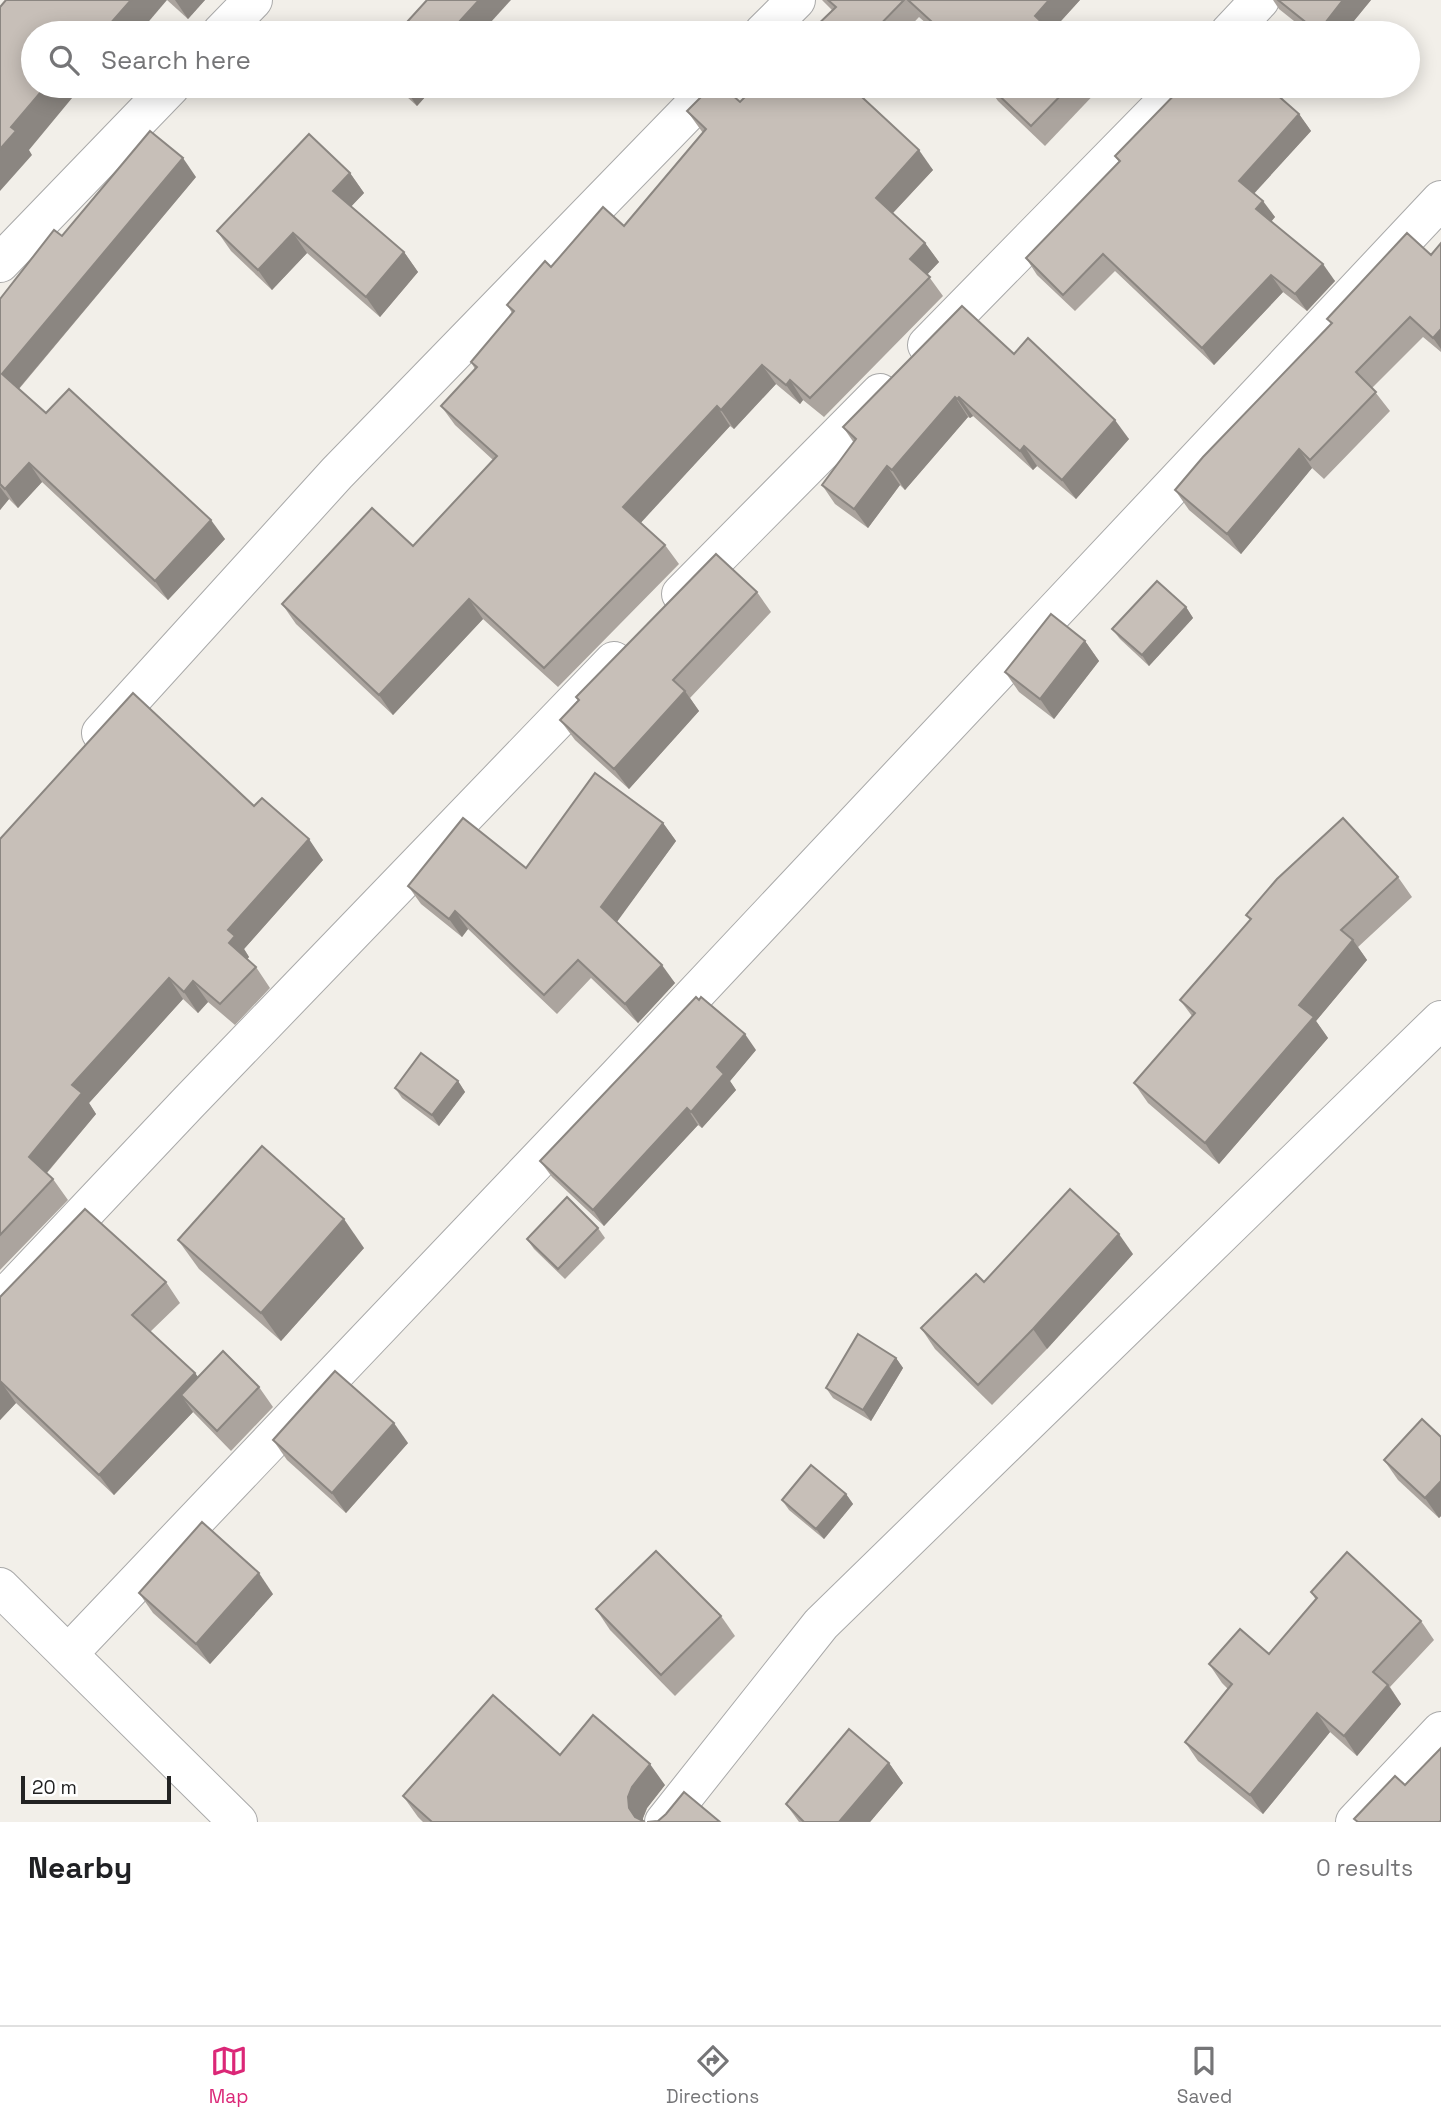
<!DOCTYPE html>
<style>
:root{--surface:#fff;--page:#f2f2f2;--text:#202124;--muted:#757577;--line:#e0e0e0;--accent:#db2777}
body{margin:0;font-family:"Space Grotesk",sans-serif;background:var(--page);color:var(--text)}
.scale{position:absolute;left:21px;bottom:18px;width:150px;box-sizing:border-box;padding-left:7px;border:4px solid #222;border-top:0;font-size:19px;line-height:24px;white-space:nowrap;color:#222;-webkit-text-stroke:5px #fff;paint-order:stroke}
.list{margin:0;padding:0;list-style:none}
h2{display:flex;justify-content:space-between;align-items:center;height:91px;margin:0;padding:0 28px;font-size:30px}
h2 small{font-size:23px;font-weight:400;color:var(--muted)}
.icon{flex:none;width:38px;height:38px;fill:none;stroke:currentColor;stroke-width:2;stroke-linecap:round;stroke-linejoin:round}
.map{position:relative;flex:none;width:1441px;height:1822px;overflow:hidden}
.search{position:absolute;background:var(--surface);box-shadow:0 4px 18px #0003;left:21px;right:21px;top:21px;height:77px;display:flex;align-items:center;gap:18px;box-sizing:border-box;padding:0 24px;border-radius:38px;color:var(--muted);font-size:26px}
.sheet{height:203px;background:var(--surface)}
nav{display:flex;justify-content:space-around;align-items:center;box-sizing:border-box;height:98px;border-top:2px solid var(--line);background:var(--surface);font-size:19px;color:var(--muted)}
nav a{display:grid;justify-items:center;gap:4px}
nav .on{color:var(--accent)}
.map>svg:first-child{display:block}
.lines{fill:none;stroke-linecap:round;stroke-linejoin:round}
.minor-casing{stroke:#a9a9a9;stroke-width:40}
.minor{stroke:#fff;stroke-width:38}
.wall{fill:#aba49e}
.shaded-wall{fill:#8b8681}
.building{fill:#c7bfb8;stroke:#8b8681;stroke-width:2}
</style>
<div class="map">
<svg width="1441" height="1822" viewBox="0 0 1441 1822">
<rect width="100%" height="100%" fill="#f2efe9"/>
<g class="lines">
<g class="minor-casing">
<g id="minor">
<path d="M 221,33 L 253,0"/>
<path d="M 763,33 L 796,0"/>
<path d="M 1229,33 L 1260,0"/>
<path d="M 0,263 L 171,86"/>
<path d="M 927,345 L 1181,86"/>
<path d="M 681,594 L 880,393"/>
<path d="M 101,733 L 337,473 L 713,86"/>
<path d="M 0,1302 L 188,1103 L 614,661"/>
<path d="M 0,1587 L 238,1822"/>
<path d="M 69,1653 L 618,1076 L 1441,200"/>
<path d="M 664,1822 L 821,1624 L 1441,1020"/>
<path d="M 1355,1822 L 1441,1731"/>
</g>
</g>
<use href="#minor" class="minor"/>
</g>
<g class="wall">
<path d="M 167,0 L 205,0 L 188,19 Z"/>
<path d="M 822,0 L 1080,0 L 1051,32 L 1053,33 L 937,33 L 919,17 L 904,33 L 809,33 L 832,10 Z"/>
<path d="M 1273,0 L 1371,0 L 1344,33 L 1309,33 L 1279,9 Z"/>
<path d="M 395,86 L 435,86 L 417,106 Z"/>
<path d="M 756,86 L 854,86 L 852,88 L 933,170 L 893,213 L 925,243 L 939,262 L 927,274 L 943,296 L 824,417 L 803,400 L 800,404 L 776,384 L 734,429 L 730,426 L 640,523 L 665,545 L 679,564 L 558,687 L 483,619 L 393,715 L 296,624 L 282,604 L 413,546 L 493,460 L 455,425 L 441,406 L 475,369 L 471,362 L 512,313 L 507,305 L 551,267 L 624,226 L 703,133 L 687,111 L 740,102 Z"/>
<path d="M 987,86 L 1102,86 L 1045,146 L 998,101 Z"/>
<path d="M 1299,114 L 1311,131 L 1254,193 L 1275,217 L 1271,222 L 1335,281 L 1307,311 L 1283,292 L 1214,365 L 1115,271 L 1075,311 L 1037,275 L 1026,258 L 1119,162 L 1115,156 Z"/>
<path d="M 350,173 L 364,193 L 351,206 L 404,252 L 418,272 L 380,317 L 307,253 L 272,290 L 231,251 L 217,231 Z"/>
<path d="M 196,177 L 19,389 L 46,413 L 225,539 L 168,600 L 42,482 L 18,508 L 9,499 L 0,510 L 0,299 L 62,236 Z"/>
<path d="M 1441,243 L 1441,352 L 1423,337 L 1372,388 L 1390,411 L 1324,479 L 1312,468 L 1241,554 L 1189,510 L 1175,490 L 1331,324 L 1327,319 L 1431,255 Z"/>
<path d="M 1014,354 L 1129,439 L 1076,499 L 1037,466 L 1033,470 L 973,416 L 970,418 L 968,417 L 905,490 L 900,485 L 868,528 L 835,504 L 822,485 L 854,443 L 843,427 Z"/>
<path d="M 757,592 L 771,612 L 690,698 L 699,711 L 629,789 L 575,740 L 560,720 L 578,700 L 576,697 Z"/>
<path d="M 1186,607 L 1193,618 L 1149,666 L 1120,639 L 1112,629 Z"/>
<path d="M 1085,641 L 1099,661 L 1054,719 L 1019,692 L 1005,672 Z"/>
<path d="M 254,806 L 323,860 L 244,949 L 249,957 L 247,959 L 256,967 L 270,988 L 235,1025 L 208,1002 L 198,1013 L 183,999 L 89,1103 L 96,1114 L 47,1173 L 53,1179 L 68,1200 L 0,1270 L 0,839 Z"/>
<path d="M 663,823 L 676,841 L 616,922 L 675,983 L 638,1023 L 591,978 L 557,1014 L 468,929 L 462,937 L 421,904 L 408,886 L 526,868 Z"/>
<path d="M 1398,877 L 1412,897 L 1358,947 L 1367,960 L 1316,1021 L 1328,1038 L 1219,1164 L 1148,1103 L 1134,1083 L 1192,1016 L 1180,1000 L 1250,920 L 1246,915 Z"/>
<path d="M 756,1050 L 730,1081 L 736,1090 L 702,1128 L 698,1125 L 604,1226 L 552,1177 L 540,1161 Z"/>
<path d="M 458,1081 L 465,1092 L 439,1126 L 402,1098 L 395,1088 Z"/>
<path d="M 598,1228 L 605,1238 L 565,1279 L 534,1249 L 527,1239 Z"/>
<path d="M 178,1240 L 364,1248 L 281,1341 L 199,1269 Z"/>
<path d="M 1133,1254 L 1047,1349 L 992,1405 L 935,1349 L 921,1328 L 984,1282 Z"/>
<path d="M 166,1282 L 180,1303 L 150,1332 L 195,1373 L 198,1377 L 259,1387 L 273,1407 L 231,1451 L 193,1412 L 114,1495 L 16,1403 L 0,1420 L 0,1297 Z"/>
<path d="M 896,1358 L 903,1368 L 871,1421 L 833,1398 L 826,1388 Z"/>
<path d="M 1441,1437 L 1441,1516 L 1439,1518 L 1398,1480 L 1384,1460 Z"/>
<path d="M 273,1440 L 408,1443 L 346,1513 L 287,1460 Z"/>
<path d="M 846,1494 L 853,1504 L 824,1539 L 789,1510 L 782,1500 Z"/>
<path d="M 1311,1592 L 1421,1621 L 1434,1640 L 1390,1687 L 1401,1704 L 1357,1756 L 1330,1732 L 1263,1814 L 1198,1761 L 1185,1742 L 1228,1689 L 1222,1683 L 1209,1664 L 1269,1654 L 1316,1600 Z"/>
<path d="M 139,1593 L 273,1594 L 210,1664 L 153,1613 Z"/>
<path d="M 596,1609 L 721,1616 L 735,1636 L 675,1696 L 610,1630 Z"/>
<path d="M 560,1755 L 665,1785 L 647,1808 L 643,1818 L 643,1821 L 645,1822 L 423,1822 L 418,1817 L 403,1796 Z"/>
<path d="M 889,1763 L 903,1783 L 870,1822 L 799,1822 L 786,1804 Z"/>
</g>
<g class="shaded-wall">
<path d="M 131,0 L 167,0 L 139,33 L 102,33 Z"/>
<path d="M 175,0 L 205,0 L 188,19 Z"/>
<path d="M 479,0 L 511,0 L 481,33 L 449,33 Z"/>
<path d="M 1049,0 L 1080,0 L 1050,33 L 1035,16 Z"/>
<path d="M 1343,0 L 1371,0 L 1344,33 L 1319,33 L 1318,32 Z"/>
<path d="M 46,86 L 82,86 L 29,150 L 32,155 L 0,191 L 0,149 L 11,127 Z"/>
<path d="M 403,86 L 435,86 L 417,106 Z"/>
<path d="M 1299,114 L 1311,131 L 1251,197 L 1239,181 Z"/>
<path d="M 919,150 L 933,170 L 889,217 L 876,198 Z"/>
<path d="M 183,158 L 196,177 L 15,393 L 2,374 Z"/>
<path d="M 350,173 L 364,193 L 347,211 L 333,191 Z"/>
<path d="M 1263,201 L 1275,217 L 1267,226 L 1256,209 Z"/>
<path d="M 293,233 L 307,253 L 272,290 L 258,270 Z"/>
<path d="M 925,243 L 939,262 L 924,278 L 910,259 Z"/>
<path d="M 404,252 L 418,272 L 380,317 L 366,297 Z"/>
<path d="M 1323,264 L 1335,281 L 1307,311 L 1295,294 Z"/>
<path d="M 1271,275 L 1283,292 L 1214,365 L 1202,348 Z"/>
<path d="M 1441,329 L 1441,349 L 1433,338 Z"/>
<path d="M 762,365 L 776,384 L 734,429 L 721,410 Z"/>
<path d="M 790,380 L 803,400 L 800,404 L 786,385 Z"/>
<path d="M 955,397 L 968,417 L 905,490 L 892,470 Z"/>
<path d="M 959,397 L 973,416 L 970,418 L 957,399 Z"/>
<path d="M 717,406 L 730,426 L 637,527 L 623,507 Z"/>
<path d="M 1115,420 L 1129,439 L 1076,499 L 1062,480 Z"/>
<path d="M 1024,446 L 1037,466 L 1033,470 L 1020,451 Z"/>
<path d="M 1299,449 L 1312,468 L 1241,554 L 1227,534 Z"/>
<path d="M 29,463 L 42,482 L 18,508 L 5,489 Z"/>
<path d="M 887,466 L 900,485 L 868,528 L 854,509 Z"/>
<path d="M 0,487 L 9,499 L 0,510 Z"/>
<path d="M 211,520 L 225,539 L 168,600 L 155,581 Z"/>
<path d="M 469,599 L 483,619 L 393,715 L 379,695 Z"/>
<path d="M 1186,607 L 1193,618 L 1149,666 L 1142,655 Z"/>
<path d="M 1085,641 L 1099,661 L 1054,719 L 1040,699 Z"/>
<path d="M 685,691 L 699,711 L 629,789 L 614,769 Z"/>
<path d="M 663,823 L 676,841 L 614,926 L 601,907 Z"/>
<path d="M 309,839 L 323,860 L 244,949 L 249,957 L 243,964 L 229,943 L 228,930 Z"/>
<path d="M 455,911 L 468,929 L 462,937 L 449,919 Z"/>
<path d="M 1353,940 L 1367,960 L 1316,1021 L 1328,1038 L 1219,1164 L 1205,1143 L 1299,1005 Z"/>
<path d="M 662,965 L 675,983 L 638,1023 L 625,1004 Z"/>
<path d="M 169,978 L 183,999 L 89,1103 L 96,1114 L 43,1177 L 29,1157 L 72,1085 Z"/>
<path d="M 193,981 L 208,1002 L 198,1013 L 184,992 Z"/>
<path d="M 745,1034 L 756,1050 L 730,1081 L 736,1090 L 702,1128 L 691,1112 L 717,1067 Z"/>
<path d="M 458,1081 L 465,1092 L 439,1126 L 432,1115 Z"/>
<path d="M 687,1108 L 698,1125 L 604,1226 L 593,1210 Z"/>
<path d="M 344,1219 L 364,1248 L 281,1341 L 261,1313 Z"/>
<path d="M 1119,1234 L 1133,1254 L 1047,1349 L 1033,1329 Z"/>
<path d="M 896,1358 L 903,1368 L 871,1421 L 863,1410 Z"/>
<path d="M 195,1373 L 210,1394 L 181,1395 L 193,1412 L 114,1495 L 99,1475 Z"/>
<path d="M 1,1382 L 16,1403 L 0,1420 L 0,1384 Z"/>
<path d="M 394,1423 L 408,1443 L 346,1513 L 332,1493 Z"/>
<path d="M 1441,1481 L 1441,1516 L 1439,1518 L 1425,1498 Z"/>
<path d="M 846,1494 L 853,1504 L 824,1539 L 816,1529 Z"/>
<path d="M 259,1573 L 273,1594 L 210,1664 L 196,1644 Z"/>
<path d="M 1388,1685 L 1401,1704 L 1357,1756 L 1344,1736 Z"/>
<path d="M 1317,1713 L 1330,1732 L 1263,1814 L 1250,1795 Z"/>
<path d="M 889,1763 L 903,1783 L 870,1822 L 839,1822 Z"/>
<path d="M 650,1764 L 665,1785 L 647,1808 L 643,1818 L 643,1822 L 638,1822 L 629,1808 L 628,1797 L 632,1787 Z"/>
</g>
<g class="building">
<path d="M 6,0 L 131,0 L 102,33 L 33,33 L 33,86 L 46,86 L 11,127 L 16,131 L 0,149 L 0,7 Z"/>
<path d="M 427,0 L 479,0 L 449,33 L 397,33 Z"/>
<path d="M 828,0 L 904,0 L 872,33 L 809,33 L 836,7 Z"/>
<path d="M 908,0 L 1049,0 L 1035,16 L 1053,33 L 944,33 Z"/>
<path d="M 1278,0 L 1343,0 L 1318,32 Z"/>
<path d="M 712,86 L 722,86 L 740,102 L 756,86 L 850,86 L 919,150 L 876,198 L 925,243 L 910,259 L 930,277 L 810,398 L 790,380 L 786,385 L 762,365 L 721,410 L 717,406 L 623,507 L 665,545 L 544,668 L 469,599 L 379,695 L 282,604 L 372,508 L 413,546 L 497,456 L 441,406 L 477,367 L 471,362 L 514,311 L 507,305 L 545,261 L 551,267 L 603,207 L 624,226 L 706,129 L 687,111 Z"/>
<path d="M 989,86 L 1070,86 L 1031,126 Z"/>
<path d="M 1183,86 L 1267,86 L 1299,114 L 1239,181 L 1263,201 L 1256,209 L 1323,264 L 1295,294 L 1271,275 L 1202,348 L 1103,254 L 1063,295 L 1026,258 L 1120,161 L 1115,156 Z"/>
<path d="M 150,131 L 183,158 L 2,374 L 46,413 L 69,389 L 211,520 L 155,581 L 29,463 L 5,489 L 0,484 L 0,299 L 54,230 L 62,236 Z"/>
<path d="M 309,134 L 350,173 L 333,191 L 404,252 L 366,297 L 293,233 L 258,270 L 217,231 Z"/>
<path d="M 1407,233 L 1431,255 L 1441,243 L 1441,329 L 1433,338 L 1410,317 L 1356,372 L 1376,392 L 1310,460 L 1299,449 L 1227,534 L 1175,490 L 1203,457 L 1332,323 L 1327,319 Z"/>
<path d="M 962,306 L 1014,354 L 1028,338 L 1115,420 L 1062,480 L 1024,446 L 1020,451 L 959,397 L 957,399 L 955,397 L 892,470 L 887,466 L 854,509 L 822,485 L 856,439 L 843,427 Z"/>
<path d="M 716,554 L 757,592 L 673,680 L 685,691 L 614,769 L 560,720 L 579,700 L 576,697 Z"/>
<path d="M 1157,581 L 1186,607 L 1142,655 L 1112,629 Z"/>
<path d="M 1051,614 L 1085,641 L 1040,699 L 1005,672 Z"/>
<path d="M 133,693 L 254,806 L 262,798 L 309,839 L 228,930 L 235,936 L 229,943 L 256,967 L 220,1004 L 193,981 L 184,992 L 169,978 L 72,1085 L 82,1093 L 29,1157 L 53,1179 L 0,1235 L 0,839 Z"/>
<path d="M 595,773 L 663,823 L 601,907 L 662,965 L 625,1004 L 578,960 L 544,995 L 455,911 L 449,919 L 408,886 L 463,818 L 526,868 Z"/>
<path d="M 1343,818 L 1398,877 L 1341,930 L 1353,940 L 1299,1005 L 1314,1017 L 1205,1143 L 1134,1083 L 1195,1013 L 1180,1000 L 1251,919 L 1246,915 L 1277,879 Z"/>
<path d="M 696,997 L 699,1000 L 701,997 L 745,1034 L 717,1067 L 724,1074 L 691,1112 L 687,1108 L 593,1210 L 540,1161 Z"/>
<path d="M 421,1053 L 458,1081 L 432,1115 L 395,1088 Z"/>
<path d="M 262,1146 L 344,1219 L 261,1313 L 178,1240 Z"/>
<path d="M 1070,1189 L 1119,1234 L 1033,1329 L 978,1385 L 921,1328 L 976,1274 L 984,1282 Z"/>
<path d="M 567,1197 L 598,1228 L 558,1269 L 527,1239 Z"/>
<path d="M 85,1209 L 166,1282 L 132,1315 L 195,1373 L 99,1475 L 1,1382 L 0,1384 L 0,1297 Z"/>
<path d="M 858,1334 L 896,1358 L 863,1410 L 826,1388 Z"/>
<path d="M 223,1351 L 259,1387 L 217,1431 L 181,1395 Z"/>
<path d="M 335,1371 L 394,1423 L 332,1493 L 273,1440 Z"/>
<path d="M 1422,1419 L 1441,1437 L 1441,1481 L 1425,1498 L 1384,1460 Z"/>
<path d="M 811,1465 L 846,1494 L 816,1529 L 782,1500 Z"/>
<path d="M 202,1522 L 259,1573 L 196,1644 L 139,1593 Z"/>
<path d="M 656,1551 L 721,1616 L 661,1675 L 596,1609 Z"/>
<path d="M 1347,1552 L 1421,1621 L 1373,1672 L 1388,1685 L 1344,1736 L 1317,1713 L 1250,1795 L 1185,1742 L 1232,1684 L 1209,1664 L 1240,1629 L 1269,1654 L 1317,1598 L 1311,1592 Z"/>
<path d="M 493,1695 L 560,1755 L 593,1715 L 650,1764 L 632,1787 L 628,1797 L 629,1808 L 635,1817 L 645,1822 L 432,1822 L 403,1796 Z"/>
<path d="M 849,1729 L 889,1763 L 839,1822 L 804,1822 L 786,1804 Z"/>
<path d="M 1441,1748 L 1441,1820 L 1440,1822 L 1358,1822 L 1354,1819 L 1395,1776 L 1405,1785 Z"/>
<path d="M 684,1792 L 720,1822 L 647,1822 L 658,1821 L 666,1814 Z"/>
</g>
</svg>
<div class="scale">20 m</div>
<div class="search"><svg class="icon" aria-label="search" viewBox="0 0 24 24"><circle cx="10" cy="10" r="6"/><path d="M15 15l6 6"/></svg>Search here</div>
</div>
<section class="sheet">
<h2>Nearby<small>0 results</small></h2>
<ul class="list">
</ul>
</section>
<nav>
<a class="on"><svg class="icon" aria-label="map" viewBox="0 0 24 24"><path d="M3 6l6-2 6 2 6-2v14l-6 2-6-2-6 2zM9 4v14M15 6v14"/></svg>Map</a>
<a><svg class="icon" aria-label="directions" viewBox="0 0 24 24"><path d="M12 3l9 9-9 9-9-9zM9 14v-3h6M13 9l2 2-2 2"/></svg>Directions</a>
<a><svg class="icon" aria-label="saved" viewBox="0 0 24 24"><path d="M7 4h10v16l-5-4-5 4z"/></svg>Saved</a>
</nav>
